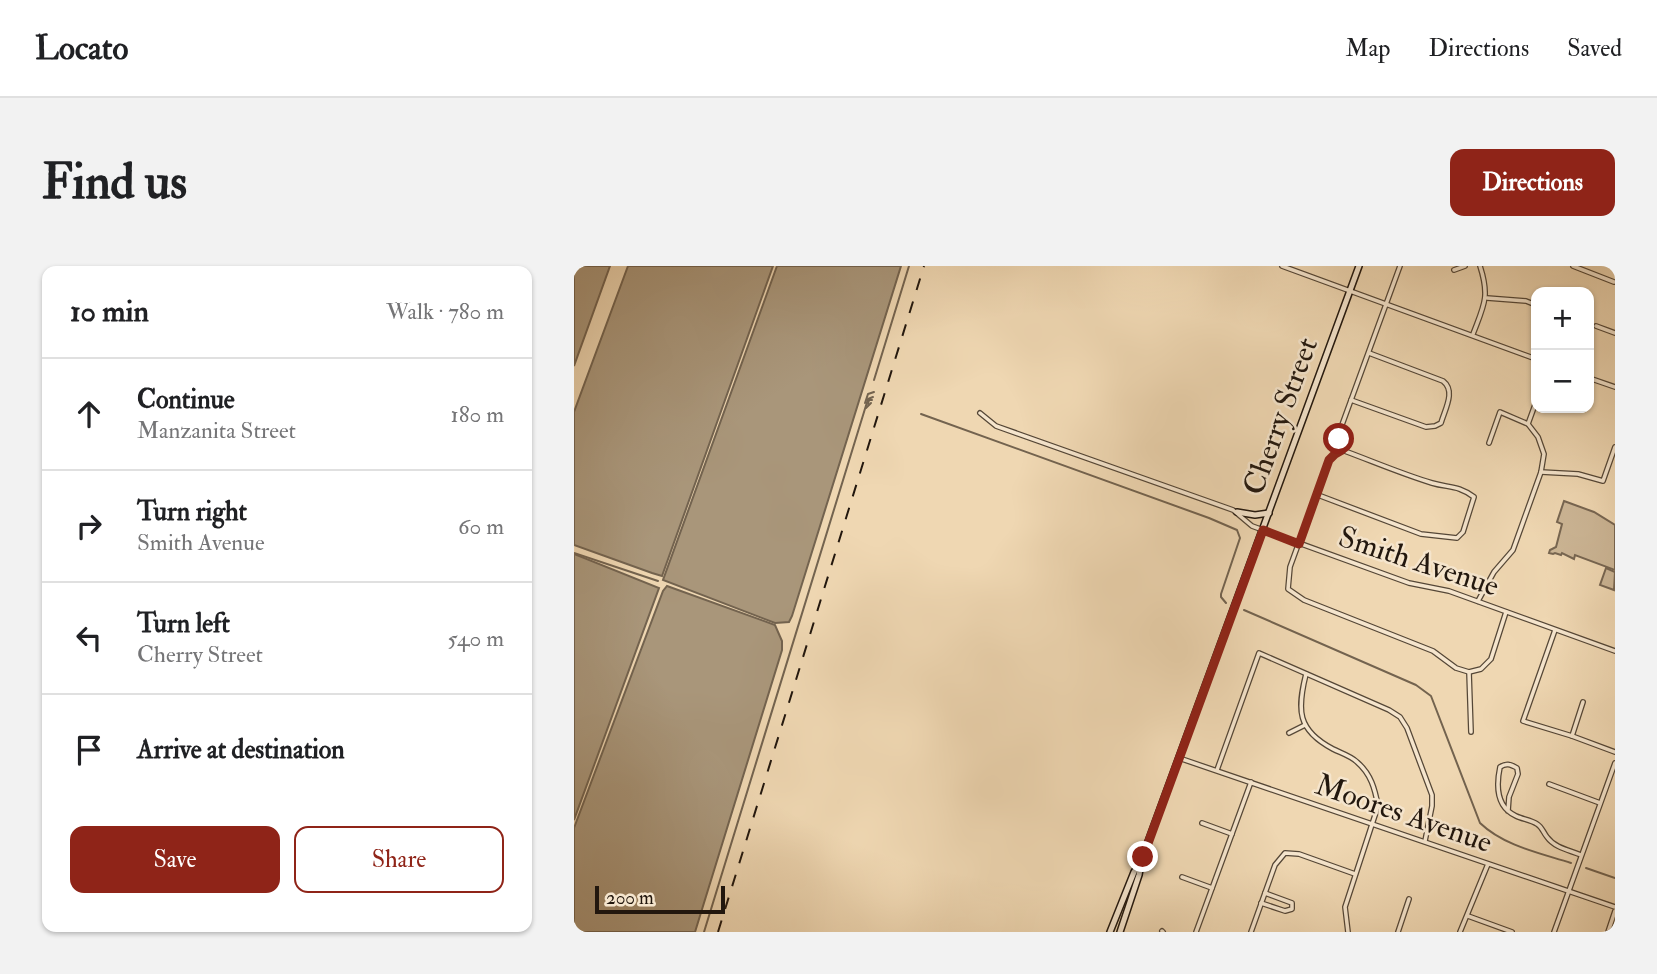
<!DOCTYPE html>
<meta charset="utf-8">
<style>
:root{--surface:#fff;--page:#f2f2f2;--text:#202124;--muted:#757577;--line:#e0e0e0;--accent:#8f2418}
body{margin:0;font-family:"IM FELL Double Pica",serif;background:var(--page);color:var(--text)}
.controls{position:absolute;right:21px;top:21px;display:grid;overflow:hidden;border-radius:14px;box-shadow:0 2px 5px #0004}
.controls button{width:63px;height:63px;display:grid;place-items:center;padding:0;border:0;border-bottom:2px solid var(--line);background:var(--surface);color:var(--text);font:35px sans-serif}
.scale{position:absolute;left:21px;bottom:18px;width:130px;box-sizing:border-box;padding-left:7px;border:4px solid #22170e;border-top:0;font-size:19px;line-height:24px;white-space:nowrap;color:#22170e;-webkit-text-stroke:5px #f5e5cd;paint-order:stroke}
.stop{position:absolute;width:21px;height:21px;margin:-16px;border:5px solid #8f2418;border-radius:50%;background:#fff}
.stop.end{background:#8f2418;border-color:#fff;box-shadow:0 2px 7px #0008}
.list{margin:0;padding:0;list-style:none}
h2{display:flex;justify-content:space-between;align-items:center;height:91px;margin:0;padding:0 28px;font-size:30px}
h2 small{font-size:23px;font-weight:400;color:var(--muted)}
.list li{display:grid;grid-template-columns:46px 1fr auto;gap:21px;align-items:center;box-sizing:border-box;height:112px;padding:0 28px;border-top:2px solid var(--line)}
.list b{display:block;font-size:26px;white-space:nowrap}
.list p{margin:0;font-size:23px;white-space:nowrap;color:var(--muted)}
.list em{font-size:23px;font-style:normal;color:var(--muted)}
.actions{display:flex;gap:14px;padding:21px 28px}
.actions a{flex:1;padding:16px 0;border:2px solid var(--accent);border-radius:14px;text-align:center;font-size:24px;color:var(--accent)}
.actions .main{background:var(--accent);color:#fff}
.icon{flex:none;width:38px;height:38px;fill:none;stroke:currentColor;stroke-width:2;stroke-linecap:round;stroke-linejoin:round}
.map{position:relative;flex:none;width:1041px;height:666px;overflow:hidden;border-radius:14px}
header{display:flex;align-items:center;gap:42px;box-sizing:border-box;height:98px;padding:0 35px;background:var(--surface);border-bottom:2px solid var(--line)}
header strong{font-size:33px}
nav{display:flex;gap:38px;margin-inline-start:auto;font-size:24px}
.intro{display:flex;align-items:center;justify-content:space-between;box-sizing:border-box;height:168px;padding:0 42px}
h1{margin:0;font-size:49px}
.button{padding:18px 32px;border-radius:14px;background:var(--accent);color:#fff;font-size:24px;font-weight:700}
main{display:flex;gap:42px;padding:0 42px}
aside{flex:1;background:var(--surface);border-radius:14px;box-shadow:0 2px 5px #0004}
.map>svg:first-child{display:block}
.green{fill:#ccb696;stroke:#776652;stroke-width:2}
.water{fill:#a9967a;stroke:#73634f;stroke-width:2}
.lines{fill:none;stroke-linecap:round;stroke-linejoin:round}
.stream{stroke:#73634f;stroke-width:2}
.street-casing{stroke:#554737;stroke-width:6}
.secondary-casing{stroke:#22170e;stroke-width:8}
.street{stroke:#f5e5cd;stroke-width:3.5}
.secondary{stroke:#f5e5cd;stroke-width:5}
.rail{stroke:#22170e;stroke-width:2;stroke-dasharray:12 12;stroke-linecap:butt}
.route{stroke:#8f2418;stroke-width:9}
.labels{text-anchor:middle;stroke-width:5;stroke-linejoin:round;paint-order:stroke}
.street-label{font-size:30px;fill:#22170e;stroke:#f5e5cd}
</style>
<header>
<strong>Locato</strong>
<nav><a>Map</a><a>Directions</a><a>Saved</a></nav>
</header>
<div class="intro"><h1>Find us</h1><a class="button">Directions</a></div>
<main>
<aside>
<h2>10 min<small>Walk · 780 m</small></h2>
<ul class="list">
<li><svg class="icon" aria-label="ahead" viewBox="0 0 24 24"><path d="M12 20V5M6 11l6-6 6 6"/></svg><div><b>Continue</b><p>Manzanita Street</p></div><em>180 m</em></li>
<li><svg class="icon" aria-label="right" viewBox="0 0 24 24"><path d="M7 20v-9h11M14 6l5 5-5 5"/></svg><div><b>Turn right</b><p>Smith Avenue</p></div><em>60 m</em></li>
<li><svg class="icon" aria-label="left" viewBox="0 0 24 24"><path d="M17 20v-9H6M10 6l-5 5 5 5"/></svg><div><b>Turn left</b><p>Cherry Street</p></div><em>540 m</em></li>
<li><svg class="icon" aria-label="arrive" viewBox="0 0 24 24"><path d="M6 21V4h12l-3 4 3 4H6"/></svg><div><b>Arrive at destination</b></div></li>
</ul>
<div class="actions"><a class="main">Save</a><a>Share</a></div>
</aside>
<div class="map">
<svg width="1041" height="666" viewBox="0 0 1041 666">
<rect width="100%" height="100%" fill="#efd7b2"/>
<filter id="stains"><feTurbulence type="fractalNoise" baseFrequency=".00286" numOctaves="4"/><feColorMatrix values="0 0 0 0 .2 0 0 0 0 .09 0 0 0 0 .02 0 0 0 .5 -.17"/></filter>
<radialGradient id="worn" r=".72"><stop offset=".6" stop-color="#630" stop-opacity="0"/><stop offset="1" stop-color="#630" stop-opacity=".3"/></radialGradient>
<g class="green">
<path d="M 990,235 L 1020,246 L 1041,259 L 1041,304 L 1001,289 L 1000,293 L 988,287 L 987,289 L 981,287 L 979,288 L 975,287 L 976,284 L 982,281 L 988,258 L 983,256 Z"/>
<path d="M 1032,302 L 1041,306 L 1040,324 L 1026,319 Z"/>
</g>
<g class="water">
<path d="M 0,0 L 36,0 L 0,100 Z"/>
<path d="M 54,0 L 199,0 L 88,310 L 78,307 L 0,279 L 0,146 Z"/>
<path d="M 203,0 L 327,0 L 218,350 L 215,356 L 201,357 L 89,314 Z"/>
<path d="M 0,288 L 85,322 L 0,554 Z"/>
<path d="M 93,320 L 201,359 L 208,375 L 208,384 L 121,666 L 0,666 L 0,562 L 89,325 Z"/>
</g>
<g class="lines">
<g class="stream">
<path d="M 300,114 L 335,0"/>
<path d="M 291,137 L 294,128 L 300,126"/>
<path d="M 294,138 L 295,134 L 298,134"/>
<path d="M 292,142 L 297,137"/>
<path d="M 347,148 L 635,252 L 663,264 L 666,272 L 647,328 L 647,331 L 652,337"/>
<path d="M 0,287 L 84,315"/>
<path d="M 670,344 L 842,419 L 857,430 L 906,557 C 930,580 966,587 997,597"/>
<path d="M 1012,602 L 1041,612"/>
<path d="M 130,666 L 294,133 L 299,131"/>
</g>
<g class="street-casing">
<g id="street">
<path d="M 708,0 L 962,93"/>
<path d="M 826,0 L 765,167 L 768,184 L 761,188 L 755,194 L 716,301 L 714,323 L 730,334 L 859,385 L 882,402 L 895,406 L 907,403 L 917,393 L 932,346"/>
<path d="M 999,0 L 1040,16"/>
<path d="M 880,4 L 891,0"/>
<path d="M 913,32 L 952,35 L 962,39"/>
<path d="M 1022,60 L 1041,67"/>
<path d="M 899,68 C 910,39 916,31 906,0"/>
<path d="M 1015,112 L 1041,121"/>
<path d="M 777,134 L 852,161 L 861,160 L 867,157 C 871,143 882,125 869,115 L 795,87"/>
<path d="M 406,147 L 422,160 L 659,244 L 678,260 L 689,264 L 835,317 L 875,325 L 1041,385"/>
<path d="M 915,177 L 926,146 L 954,158"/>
<path d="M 967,206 L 1004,208 L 1029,215 L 1041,181"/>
<path d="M 744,229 L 847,268 L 883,272 L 889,266 L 900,231 C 884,219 875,222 858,217 C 828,208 798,195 768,184"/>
<path d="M 904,335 L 920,306 L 939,284 L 967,206 L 970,188 L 964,171 L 954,158 L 962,136"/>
<path d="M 981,364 L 949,455 L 998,470 L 1041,486"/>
<path d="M 895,406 L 897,466"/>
<path d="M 732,408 C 723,444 723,464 759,483 C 767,487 777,490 783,496 C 797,508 801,523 804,540 L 771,641 L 774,666"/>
<path d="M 715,467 L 731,459"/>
<path d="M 998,470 L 1009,436"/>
<path d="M 605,492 L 1041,641"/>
<path d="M 643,504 L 685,387 L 815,444 L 826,451 L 833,462 L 858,529 L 858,540 L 851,575"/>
<path d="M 975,518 L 1026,537"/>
<path d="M 934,545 L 935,531 L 944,508 L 943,502 C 936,498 932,497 926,501 C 922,520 922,541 942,550 C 948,553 957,554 963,558 C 968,561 969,566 973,571 C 981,582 995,584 1007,589"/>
<path d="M 628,557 L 658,568"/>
<path d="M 608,611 L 638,622"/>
<path d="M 687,637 L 711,645 L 718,643 L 718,637 L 691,627"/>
<path d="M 894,650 L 938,666"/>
<path d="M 588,665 L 589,666"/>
<path d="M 622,666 L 677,516"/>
<path d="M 677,666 L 701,599 L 711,587 L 725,588 L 781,608"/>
<path d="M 824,666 L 835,633"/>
<path d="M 886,666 L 914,598"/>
<path d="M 980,666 L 1041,497"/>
<path d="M 1034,666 L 1041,645"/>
</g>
</g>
<g class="secondary-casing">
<g id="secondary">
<path d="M 663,246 L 681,249 L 695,247"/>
<path d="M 536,666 L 560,606 L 567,595"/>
<path d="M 546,666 L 565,609 L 568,592 L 785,0"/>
</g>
</g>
<use href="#street" class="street"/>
<use href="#secondary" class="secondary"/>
<path class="rail" d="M 144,666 L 350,0"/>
</g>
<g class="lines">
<path class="route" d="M 569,591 L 689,264 L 725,278 L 755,194 L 761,188 L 768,184 L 765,173"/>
</g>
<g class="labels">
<g class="street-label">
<text transform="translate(706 150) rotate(-70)" y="10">Cherry Street</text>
<text transform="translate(845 295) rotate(18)" y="10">Smith Avenue</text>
<text transform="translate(830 547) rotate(19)" y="10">Moores Avenue</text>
</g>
</g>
<rect width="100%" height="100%" filter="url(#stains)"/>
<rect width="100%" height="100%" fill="url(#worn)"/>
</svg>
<div class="controls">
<button>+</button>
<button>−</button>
</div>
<div class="scale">200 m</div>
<div class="stop" style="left:765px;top:173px"></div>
<div class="stop end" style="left:569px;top:591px"></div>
</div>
</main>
